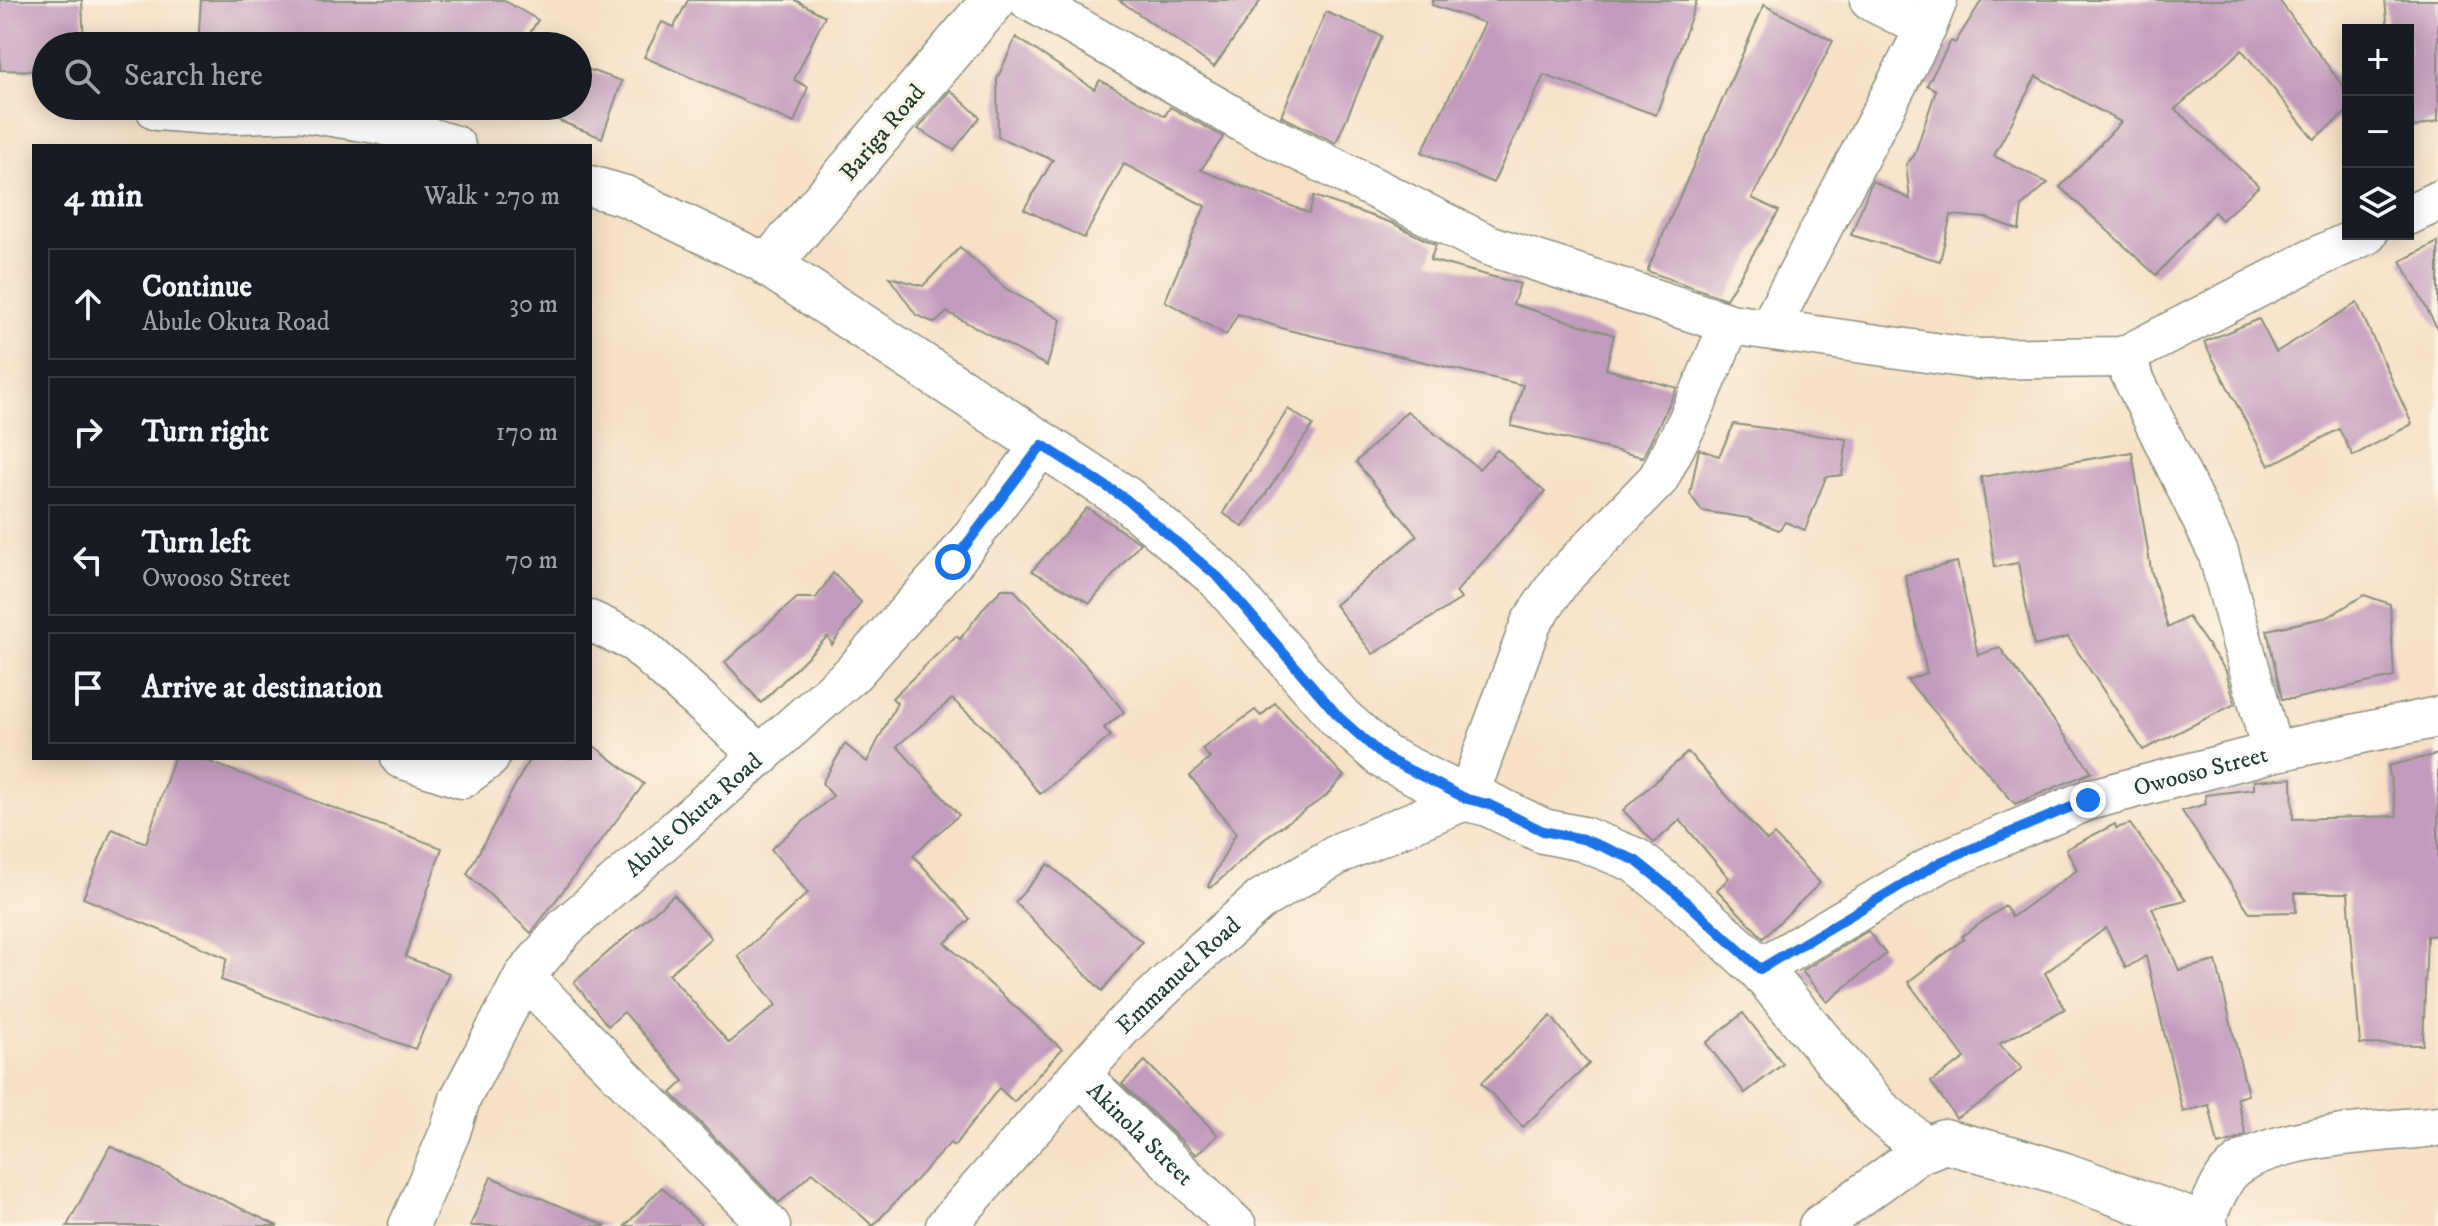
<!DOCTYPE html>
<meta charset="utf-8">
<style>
:root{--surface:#171b24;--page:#20242c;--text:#f1f3f6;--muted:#9ea1a6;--line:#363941}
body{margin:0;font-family:"IM FELL DW Pica",serif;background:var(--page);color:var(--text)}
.controls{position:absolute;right:24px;top:24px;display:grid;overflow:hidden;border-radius:0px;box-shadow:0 4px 20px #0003}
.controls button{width:72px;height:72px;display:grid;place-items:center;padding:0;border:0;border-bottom:2px solid var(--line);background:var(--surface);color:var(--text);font:40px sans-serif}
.stop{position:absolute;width:24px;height:24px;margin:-18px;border:6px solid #1a73e8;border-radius:50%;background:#fff}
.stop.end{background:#1a73e8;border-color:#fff;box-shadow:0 2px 8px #0008}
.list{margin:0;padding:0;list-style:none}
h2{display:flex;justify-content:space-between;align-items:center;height:104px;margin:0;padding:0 32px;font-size:34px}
h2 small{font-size:26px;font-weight:400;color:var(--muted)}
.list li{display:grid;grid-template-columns:52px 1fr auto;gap:24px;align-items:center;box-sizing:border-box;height:112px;margin:0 16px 16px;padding:0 16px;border:2px solid var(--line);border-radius:0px}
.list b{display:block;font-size:30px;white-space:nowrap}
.list p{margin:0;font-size:26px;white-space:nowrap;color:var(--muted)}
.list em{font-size:26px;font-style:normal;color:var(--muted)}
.icon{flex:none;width:44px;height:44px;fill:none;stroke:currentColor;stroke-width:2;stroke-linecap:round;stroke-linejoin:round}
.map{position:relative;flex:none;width:2438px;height:1226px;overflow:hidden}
.search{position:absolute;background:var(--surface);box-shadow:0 4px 20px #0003;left:32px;top:32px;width:560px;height:88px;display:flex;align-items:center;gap:20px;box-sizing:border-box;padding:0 28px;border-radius:44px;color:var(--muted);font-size:30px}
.panel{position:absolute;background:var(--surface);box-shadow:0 4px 20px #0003;left:32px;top:144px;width:560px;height:616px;border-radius:0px}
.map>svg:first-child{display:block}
.building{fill:#c29cbe}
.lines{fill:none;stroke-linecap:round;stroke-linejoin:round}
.street-casing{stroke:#8a8f7e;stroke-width:43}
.secondary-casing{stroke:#8a8f7e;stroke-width:47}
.street{stroke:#fff;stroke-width:40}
.secondary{stroke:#fff;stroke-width:44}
.route{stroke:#1a73e8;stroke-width:10}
.labels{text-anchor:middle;stroke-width:6;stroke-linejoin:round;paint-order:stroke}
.street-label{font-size:24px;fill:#1f3d34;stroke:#fcf5e5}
</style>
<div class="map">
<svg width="2438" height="1226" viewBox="0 0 2438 1226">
<rect width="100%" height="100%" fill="#fcf5e5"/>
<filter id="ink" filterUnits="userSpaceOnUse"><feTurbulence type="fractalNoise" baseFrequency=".0125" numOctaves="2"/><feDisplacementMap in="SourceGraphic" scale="16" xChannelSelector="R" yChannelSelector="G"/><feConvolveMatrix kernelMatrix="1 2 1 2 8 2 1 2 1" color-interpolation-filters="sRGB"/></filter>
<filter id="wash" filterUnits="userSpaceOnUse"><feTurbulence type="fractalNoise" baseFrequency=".006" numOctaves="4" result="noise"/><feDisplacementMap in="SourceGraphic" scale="32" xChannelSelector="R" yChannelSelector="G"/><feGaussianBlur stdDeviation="1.8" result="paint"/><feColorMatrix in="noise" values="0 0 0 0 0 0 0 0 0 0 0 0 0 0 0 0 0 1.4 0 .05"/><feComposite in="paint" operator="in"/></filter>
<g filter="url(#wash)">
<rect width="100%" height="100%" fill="#f6e1c7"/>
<g id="blocks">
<g class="building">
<path d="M 0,0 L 82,0 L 84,46 L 46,46 L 46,71 L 0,70 Z"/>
<path d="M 201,0 L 503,0 L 538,20 L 522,46 L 198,46 Z"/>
<path d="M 688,0 L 795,0 L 825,16 L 794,80 L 808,87 L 794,123 L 644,57 L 662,22 L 674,27 Z"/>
<path d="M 1119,0 L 1261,0 L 1214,67 Z"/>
<path d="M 1433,0 L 1697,0 L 1656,115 L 1544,75 L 1493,183 L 1422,152 L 1485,23 L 1432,5 Z"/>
<path d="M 1982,0 L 2279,0 L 2348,93 L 2348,111 L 2314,139 L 2242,50 L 2175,109 L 2259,186 L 2222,220 L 2214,212 L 2156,275 L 2060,187 L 2121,122 L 2036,76 L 1994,156 L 2048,183 L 2022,206 L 2019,230 L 1987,218 L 1951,215 L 1940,261 L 1851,235 L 1872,181 L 1910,199 L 1906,164 L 1914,156 L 1936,90 L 1927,85 L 1951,41 L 1955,43 Z"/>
<path d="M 2385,0 L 2438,0 L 2438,121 L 2408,129 L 2408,30 L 2388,30 Z"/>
<path d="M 1764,5 L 1833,41 L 1752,198 L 1779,211 L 1726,299 L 1647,271 Z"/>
<path d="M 1326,12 L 1382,36 L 1336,143 L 1281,116 Z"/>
<path d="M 1016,37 L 1094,89 L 1100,80 L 1165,116 L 1170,107 L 1223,137 L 1201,170 L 1309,213 L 1314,196 L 1392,223 L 1436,245 L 1430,260 L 1520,284 L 1513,304 L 1614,335 L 1606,369 L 1677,388 L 1643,457 L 1511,426 L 1523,385 L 1288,330 L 1238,314 L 1226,335 L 1165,301 L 1205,206 L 1124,164 L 1084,238 L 1024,209 L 1053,160 L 998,137 L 997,79 Z"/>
<path d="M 578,66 L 622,81 L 602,138 L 525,107 L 578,106 Z"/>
<path d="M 950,90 L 980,117 L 954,150 L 918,129 Z"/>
<path d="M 2438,242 L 2438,330 L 2401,261 Z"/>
<path d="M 960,247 L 1005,288 L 1061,320 L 1047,366 L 947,312 L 935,323 L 916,315 L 889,277 L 923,286 Z"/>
<path d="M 2357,303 L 2412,424 L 2353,456 L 2339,429 L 2269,466 L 2204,342 L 2259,319 L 2276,352 Z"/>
<path d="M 1288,409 L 1313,425 L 1243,527 L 1223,513 Z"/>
<path d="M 1407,411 L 1479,469 L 1497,450 L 1545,492 L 1456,592 L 1461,599 L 1373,654 L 1335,605 L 1417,536 L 1356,462 Z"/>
<path d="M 1734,424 L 1847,439 L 1842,475 L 1826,477 L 1805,530 L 1785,522 L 1779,530 L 1748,518 L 1702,511 L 1690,494 L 1699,449 L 1719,456 Z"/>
<path d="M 2132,452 L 2151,570 L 2168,628 L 2188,617 L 2226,671 L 2235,704 L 2143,750 L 2068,637 L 2034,646 L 2018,563 L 1995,567 L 1981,477 Z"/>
<path d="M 1087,508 L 1140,543 L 1090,603 L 1032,571 Z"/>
<path d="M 1957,562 L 1978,655 L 2000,648 L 2092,772 L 2015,804 L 1907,680 L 1927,673 L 1905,575 Z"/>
<path d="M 833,573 L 861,602 L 832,645 L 828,636 L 761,703 L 725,662 L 797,598 L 816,598 Z"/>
<path d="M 1002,589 L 1013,589 L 1094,674 L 1124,712 L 1104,728 L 1111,736 L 1040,794 L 991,734 L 952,699 L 897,746 L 959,815 L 913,855 L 970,919 L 945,943 L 1062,1049 L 1014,1102 L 999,1088 L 954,1146 L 950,1143 L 873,1226 L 813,1172 L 779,1203 L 671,1093 L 684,1081 L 624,1012 L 608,1026 L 574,982 L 674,895 L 711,938 L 669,974 L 729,1043 L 776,1005 L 738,956 L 808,893 L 771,849 L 833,796 L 822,783 L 845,744 L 867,762 L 897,703 L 892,698 L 956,636 L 960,639 L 986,605 Z"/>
<path d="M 2364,595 L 2390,604 L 2394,677 L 2293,699 L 2282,699 L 2267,630 L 2328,617 Z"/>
<path d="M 1275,703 L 1344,776 L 1326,796 L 1269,835 L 1211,888 L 1208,886 L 1236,833 L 1190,776 L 1210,758 L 1202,749 L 1255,710 L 1261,716 Z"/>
<path d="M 590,743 L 644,784 L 531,933 L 467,874 L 530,758 L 590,758 Z"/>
<path d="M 1688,752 L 1767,841 L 1774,835 L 1820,883 L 1763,938 L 1717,890 L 1729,878 L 1680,820 L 1654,843 L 1623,810 Z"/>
<path d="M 2438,754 L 2438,935 L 2427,936 L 2423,1045 L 2360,1044 L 2348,893 L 2295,893 L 2296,912 L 2250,913 L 2182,811 L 2206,804 L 2205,795 L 2254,789 L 2254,781 L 2292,778 L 2293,819 L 2397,816 L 2388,766 Z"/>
<path d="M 174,758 L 199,758 L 442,848 L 405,957 L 449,973 L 415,1049 L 221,980 L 227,958 L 83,898 L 112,829 L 146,843 Z"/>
<path d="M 2115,824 L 2116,828 L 2130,824 L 2186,900 L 2152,908 L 2179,970 L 2216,961 L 2248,1095 L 2237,1098 L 2246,1135 L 2233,1141 L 2218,1145 L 2209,1105 L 2183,1112 L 2146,956 L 2126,968 L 2106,928 L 2045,973 L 2065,1009 L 1999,1044 L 2022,1068 L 1987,1099 L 1956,1118 L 1931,1082 L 1965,1058 L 1908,982 L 1964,939 L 1962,936 L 2005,906 L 2012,917 L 2077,870 L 2066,849 Z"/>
<path d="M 1048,864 L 1142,942 L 1102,991 L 1015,902 Z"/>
<path d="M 1868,931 L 1886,954 L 1827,1002 L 1802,971 Z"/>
<path d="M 1743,1013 L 1783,1064 L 1745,1093 L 1706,1043 Z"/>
<path d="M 1551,1016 L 1589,1064 L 1523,1127 L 1481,1083 Z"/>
<path d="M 1145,1061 L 1218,1135 L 1196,1155 L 1122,1084 Z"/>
<path d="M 110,1146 L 278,1226 L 67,1226 Z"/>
<path d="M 491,1177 L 607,1226 L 470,1226 Z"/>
<path d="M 662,1187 L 702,1226 L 625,1226 Z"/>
</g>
</g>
</g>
<g filter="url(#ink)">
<use href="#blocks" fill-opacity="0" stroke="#8a8f7e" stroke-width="2"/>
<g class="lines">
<g class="street-casing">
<g id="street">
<path d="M 1029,0 L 1248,125 L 1488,245 L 1730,324 L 1976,359 L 2123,357 L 2311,260 L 2367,234"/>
<path d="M 1870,0 L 1926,28"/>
<path d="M 157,110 L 208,114 L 300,111 L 382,124 L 455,146"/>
<path d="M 590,186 L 625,196 L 769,265"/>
<path d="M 2408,215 L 2438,201"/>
<path d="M 1769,329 L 1926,28 L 1937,0"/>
<path d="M 2123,357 L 2218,552 L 2272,752"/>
<path d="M 590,621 L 635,642 L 761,756"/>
<path d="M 401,758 L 462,778 L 489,758"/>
<path id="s1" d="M 1760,969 L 1942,861 L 2088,800 L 2272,752 L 2438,717"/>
<path d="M 524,977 L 770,1226"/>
<path id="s2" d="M 1080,1075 L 1236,1226"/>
<path d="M 2202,1224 C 2210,1209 2217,1188 2228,1174 C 2263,1134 2385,1132 2438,1126"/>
<path id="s3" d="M 409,1226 L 450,1132 L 460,1099 L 524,977 L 565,928 L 852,674 L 953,562 L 1042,445"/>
<path id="s4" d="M 946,1226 L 1121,1028 L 1191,961 L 1262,899 L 1342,852 L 1467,799 L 1531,623 L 1561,579 L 1658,479 L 1688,421 L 1730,324"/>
<path d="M 1819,1226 L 1925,1149"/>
</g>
</g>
<g class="secondary-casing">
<path id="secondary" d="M 994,0 L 769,265 L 1126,499 L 1219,578 L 1340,718 L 1384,757 L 1467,799 L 1488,804 L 1543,831 L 1583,839 L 1635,860 L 1680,896 L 1760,969 L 1878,1110 L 1925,1149 L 1944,1141 L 2010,1158 L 2062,1174 L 2206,1226"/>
</g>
<use href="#street" class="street"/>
<use href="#secondary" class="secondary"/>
</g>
</g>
<g class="lines" filter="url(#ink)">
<path class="route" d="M 953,562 L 1042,445 L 1126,499 L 1219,578 L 1340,718 L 1384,757 L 1467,799 L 1488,804 L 1543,831 L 1583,839 L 1635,860 L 1680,896 L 1760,969 L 1942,861 L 2088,800"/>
</g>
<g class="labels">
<g class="street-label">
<text transform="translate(882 132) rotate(-50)" y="8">Bariga Road</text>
<text dy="8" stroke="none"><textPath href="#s1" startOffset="486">Owooso Street</textPath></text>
<text dy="8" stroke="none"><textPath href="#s3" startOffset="510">Abule Okuta Road</textPath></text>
<text dy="8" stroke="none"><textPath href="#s4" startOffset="342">Emmanuel Road</textPath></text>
<text dy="8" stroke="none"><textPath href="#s2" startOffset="84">Akinola Street</textPath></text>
</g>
</g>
</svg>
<div class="controls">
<button>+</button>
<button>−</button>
<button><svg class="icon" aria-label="layers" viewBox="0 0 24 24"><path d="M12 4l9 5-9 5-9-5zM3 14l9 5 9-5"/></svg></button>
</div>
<div class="stop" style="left:953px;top:562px"></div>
<div class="stop end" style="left:2088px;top:800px"></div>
<div class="search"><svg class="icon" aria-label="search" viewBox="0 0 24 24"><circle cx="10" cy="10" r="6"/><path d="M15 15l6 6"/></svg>Search here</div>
<section class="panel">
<h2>4 min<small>Walk · 270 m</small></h2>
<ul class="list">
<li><svg class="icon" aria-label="ahead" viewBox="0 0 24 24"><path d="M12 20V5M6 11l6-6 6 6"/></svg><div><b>Continue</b><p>Abule Okuta Road</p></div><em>30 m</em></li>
<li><svg class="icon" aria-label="right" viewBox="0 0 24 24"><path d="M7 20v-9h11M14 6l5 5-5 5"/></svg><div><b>Turn right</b></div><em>170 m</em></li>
<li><svg class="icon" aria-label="left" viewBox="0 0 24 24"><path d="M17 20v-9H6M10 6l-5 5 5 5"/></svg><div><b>Turn left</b><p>Owooso Street</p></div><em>70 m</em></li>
<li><svg class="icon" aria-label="arrive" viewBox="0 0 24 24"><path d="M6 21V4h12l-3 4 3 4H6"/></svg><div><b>Arrive at destination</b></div></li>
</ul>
</section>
</div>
